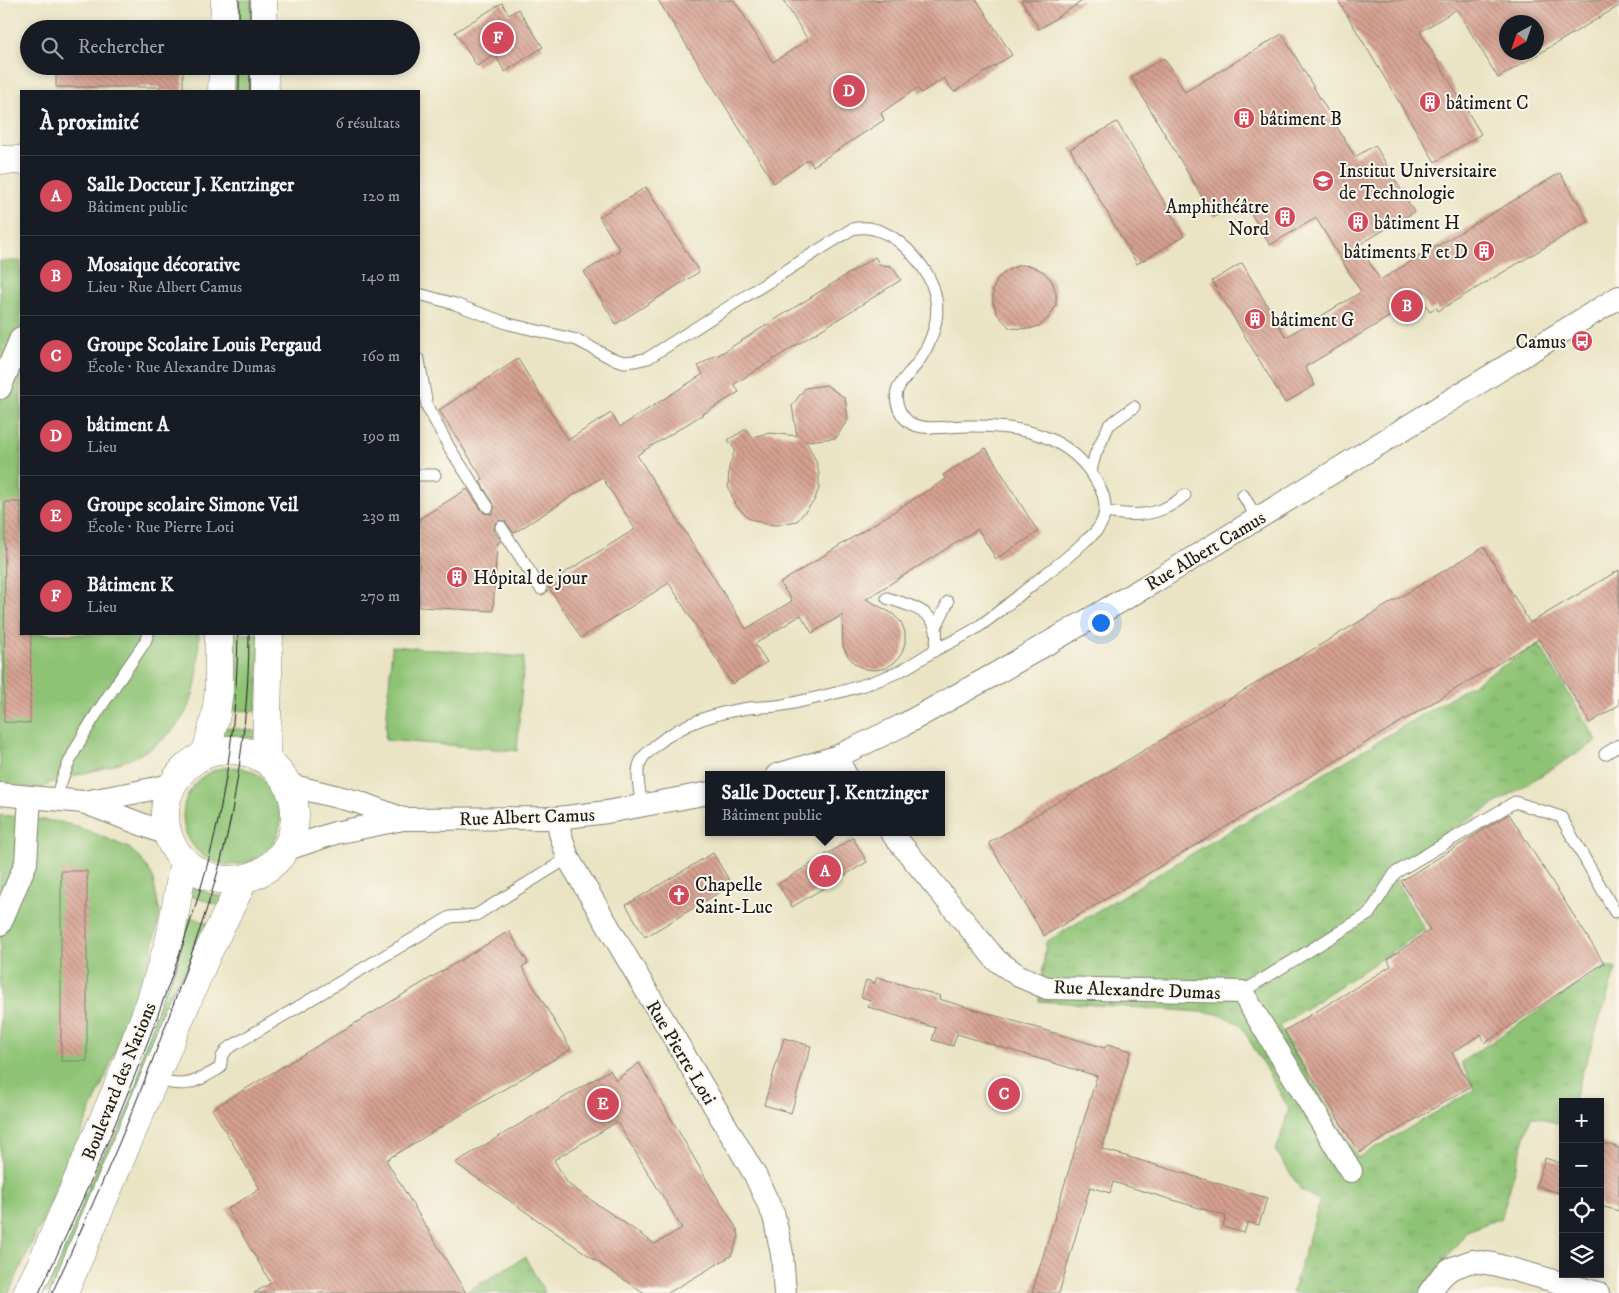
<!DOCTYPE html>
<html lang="fr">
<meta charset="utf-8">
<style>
:root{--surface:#171b24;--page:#20242c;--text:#f1f3f6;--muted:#9ea1a6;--line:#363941;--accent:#d1495b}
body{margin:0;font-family:"IM FELL DW Pica",serif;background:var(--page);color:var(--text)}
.controls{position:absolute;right:15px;bottom:15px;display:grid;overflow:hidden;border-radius:0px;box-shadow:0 2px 8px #0003}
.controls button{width:45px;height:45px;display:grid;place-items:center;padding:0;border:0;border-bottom:1px solid var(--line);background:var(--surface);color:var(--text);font:25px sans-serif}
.compass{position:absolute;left:1499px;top:15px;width:45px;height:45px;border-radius:50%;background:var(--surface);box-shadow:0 2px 8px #0003;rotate:220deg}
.you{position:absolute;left:1100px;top:622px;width:18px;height:18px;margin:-12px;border:4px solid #fff;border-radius:50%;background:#1a73e8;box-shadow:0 0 0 8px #1a73e833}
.badge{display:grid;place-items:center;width:32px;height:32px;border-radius:50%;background:var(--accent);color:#fff;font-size:16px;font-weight:700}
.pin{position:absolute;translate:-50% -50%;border:2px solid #fff;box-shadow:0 1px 5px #0006}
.popup{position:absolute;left:705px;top:771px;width:240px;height:65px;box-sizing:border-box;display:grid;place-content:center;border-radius:0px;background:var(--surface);filter:drop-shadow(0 1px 4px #0005);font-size:16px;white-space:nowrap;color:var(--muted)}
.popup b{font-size:19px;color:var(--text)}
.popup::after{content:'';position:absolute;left:50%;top:100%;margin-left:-10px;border:10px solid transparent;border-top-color:var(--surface)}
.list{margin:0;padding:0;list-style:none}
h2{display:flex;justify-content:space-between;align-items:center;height:65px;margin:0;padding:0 20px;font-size:21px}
h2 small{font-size:16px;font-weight:400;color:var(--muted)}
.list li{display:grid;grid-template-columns:32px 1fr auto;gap:15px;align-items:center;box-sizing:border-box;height:80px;padding:0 20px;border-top:1px solid var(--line)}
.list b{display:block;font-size:19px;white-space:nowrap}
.list p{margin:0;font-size:16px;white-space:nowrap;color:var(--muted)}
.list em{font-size:16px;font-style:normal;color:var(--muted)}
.icon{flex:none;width:28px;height:28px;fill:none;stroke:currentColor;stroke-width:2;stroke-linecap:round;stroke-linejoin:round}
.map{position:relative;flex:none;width:1619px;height:1293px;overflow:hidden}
.search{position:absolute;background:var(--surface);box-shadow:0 2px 8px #0003;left:20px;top:20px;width:400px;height:55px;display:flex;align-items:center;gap:12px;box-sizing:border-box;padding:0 18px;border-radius:28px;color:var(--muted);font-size:19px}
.panel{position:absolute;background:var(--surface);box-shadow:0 2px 8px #0003;left:20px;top:90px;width:400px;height:545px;border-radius:0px}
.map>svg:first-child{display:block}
.grass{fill:#8ec375;stroke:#557048}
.park{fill:url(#park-tufts);stroke:#557048}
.building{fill:url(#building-back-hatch);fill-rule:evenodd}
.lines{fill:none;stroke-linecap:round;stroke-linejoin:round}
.service-casing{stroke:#838070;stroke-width:13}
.minor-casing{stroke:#838070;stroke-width:24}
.tertiary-casing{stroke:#838070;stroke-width:29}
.secondary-casing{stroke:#838070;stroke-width:29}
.service{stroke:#fff;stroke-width:11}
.minor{stroke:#fff;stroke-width:22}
.tertiary{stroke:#fff;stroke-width:28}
.secondary{stroke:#fff;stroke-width:28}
.tram{stroke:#1c1c1c;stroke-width:1}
.labels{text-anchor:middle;stroke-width:4;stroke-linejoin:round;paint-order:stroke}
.poi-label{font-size:19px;fill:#1c1c1c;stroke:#fbf7ec;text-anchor:start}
.street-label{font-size:19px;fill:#1c1c1c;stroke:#fbf7ec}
</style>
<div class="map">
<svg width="1619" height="1293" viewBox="0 0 1619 1293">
<defs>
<pattern id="park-tufts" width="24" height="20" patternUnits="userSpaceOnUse" patternTransform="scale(1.25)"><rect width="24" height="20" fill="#8ec375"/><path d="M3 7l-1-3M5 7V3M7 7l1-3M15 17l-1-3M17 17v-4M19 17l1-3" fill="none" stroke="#7aa765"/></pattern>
<pattern id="building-back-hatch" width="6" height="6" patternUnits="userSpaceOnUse" patternTransform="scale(1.25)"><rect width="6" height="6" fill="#d6a191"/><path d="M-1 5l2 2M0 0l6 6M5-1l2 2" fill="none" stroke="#ad8276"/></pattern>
</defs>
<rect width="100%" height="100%" fill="#fbf7ec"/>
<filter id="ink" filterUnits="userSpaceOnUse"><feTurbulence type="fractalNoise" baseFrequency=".02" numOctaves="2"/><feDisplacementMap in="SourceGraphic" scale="10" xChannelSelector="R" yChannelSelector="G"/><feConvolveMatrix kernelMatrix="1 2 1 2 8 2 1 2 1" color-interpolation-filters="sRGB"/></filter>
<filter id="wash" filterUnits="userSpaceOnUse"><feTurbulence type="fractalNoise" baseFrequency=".0096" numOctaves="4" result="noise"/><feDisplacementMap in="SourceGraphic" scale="20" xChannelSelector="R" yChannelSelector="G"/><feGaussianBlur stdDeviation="1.12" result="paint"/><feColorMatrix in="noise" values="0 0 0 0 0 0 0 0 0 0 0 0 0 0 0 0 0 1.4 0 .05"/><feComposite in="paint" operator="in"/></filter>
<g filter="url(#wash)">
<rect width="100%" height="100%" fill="#eae4c5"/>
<g class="grass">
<path d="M 231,0 L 257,0 L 258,29 L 230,29 Z"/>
<path d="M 229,66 L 259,66 L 259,91 L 228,91 Z"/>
<path d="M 0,261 L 21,261 L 21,634 L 199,634 C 198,652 199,670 195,687 C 180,754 113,766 57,780 L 50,783 L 30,797 L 0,794 Z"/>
<path d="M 226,634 L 260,634 L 257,711 L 223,710 Z"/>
<path d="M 392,646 L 524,657 L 517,751 L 385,740 Z"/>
<path d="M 221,727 L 256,731 L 255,739 L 235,735 L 220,736 Z"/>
<circle cx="232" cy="816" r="49"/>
<path d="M 0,815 L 61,822 L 89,831 L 129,848 L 141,859 L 152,875 L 160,914 L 150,959 L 106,1075 L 59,1184 L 9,1293 L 0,1293 Z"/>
<path d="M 189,886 L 214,895 L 227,897 L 222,906 L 187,895 Z"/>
<path d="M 182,914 L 213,925 L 56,1293 L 33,1293 Z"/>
</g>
<g class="park">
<path d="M 1539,644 L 1597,741 L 1389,869 L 1425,930 L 1279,1026 L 1358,1158 L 1474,1090 L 1461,1062 L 1607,966 L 1616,969 L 1573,1102 L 1563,1102 L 1563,1125 L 1531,1116 L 1501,1218 L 1467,1231 L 1420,1293 L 1292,1293 L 1320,1201 L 1301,1190 L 1276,1151 L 1289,1109 L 1240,1024 L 1215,1013 L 1039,1001 L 1046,942 Z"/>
<path d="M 525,1257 L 545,1293 L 464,1293 Z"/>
</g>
<g id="blocks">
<g class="building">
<path d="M 658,0 L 734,0 L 773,62 L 808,40 L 783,0 L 977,0 L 1012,55 L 954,92 L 944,78 L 921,93 L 917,88 L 881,113 L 884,120 L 813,166 L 809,159 L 774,183 Z"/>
<path d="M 1021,0 L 1084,0 L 1039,29 Z"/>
<path d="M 1338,0 L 1619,0 L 1619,6 L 1498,78 L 1457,9 L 1420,32 L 1481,134 L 1435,162 ZM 1506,22 L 1536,22 L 1536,52 L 1506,52 Z"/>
<path d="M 502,3 L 509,15 L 518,9 L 543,47 L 505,72 L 495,55 L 477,66 L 455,32 Z"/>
<path d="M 1282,34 L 1355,157 L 1375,145 L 1414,212 L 1359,245 L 1380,280 L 1560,173 L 1589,221 L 1438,311 L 1436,307 L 1430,311 L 1421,298 L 1305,367 L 1315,385 L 1285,403 L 1212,281 L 1242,263 L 1286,337 L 1361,292 L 1316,218 L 1270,245 L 1243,200 L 1214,217 L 1131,77 L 1164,58 L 1185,92 Z"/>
<path d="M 56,66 L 183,66 L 183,91 L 160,91 L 160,87 L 56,87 Z"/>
<path d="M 1117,122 L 1184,236 L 1137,264 L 1070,149 Z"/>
<path d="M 646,187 L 699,272 L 616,324 L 584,272 L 620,250 L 599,217 Z"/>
<path d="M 875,257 L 880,265 L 891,266 L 901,280 L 734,384 L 739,392 L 637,455 L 746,629 L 792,601 L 780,583 L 946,479 L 943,475 L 986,448 L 1038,532 L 996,559 L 978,529 L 866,599 L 893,614 L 901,622 L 905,632 L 905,643 L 902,653 L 895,662 L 886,668 L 875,670 L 865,669 L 855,664 L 848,656 L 843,646 L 842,615 L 812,633 L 801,615 L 755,644 L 767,662 L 732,684 L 669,583 L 581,638 L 547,584 L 635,529 L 602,477 L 514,533 L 505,521 L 500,520 L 495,523 L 494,531 L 501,541 L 497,544 L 493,611 L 419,607 L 419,519 L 467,489 L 484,513 L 492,514 L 495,507 L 480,481 L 483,479 L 439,410 L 518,359 L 568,440 L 611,413 L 620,427 L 703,374 L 698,366 L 716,355 L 717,356 Z"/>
<path d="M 1020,265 L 1032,266 L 1044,272 L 1052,281 L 1056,293 L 1056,305 L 1050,316 L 1041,325 L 1029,329 L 1010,328 L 997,314 L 993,302 L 993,289 L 998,278 L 1008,270 Z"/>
<path d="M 826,385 L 845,398 L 848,419 L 836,438 L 806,441 L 816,461 L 819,474 L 819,488 L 814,501 L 797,521 L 776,525 L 766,524 L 748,518 L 735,504 L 728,486 L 729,467 L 735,450 L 728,440 L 746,429 L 752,437 L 770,433 L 797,436 L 792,406 L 805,388 Z"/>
<path d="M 5,502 L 21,502 L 21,634 L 31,634 L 30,723 L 4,722 Z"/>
<path d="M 1484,547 L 1530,623 L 1619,570 L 1619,705 L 1590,723 L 1539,639 L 1044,936 L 989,843 Z"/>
<path d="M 1509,814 L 1604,963 L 1485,1043 L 1481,1034 L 1452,1053 L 1471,1086 L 1359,1153 L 1284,1031 L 1391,966 L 1388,959 L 1430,930 L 1401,881 Z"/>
<path d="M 853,838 L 867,862 L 792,907 L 778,884 Z"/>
<path d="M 713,853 L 732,885 L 645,937 L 626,905 Z"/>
<rect x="61" y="871" width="26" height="190"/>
<path d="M 509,931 L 528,963 L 522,967 L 571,1049 L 386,1160 L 466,1293 L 254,1293 L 271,1283 L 227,1209 L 260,1189 L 212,1109 Z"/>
<path d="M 877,977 L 940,996 L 939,999 L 1105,1048 L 1107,1044 L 1131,1051 L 1102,1149 L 1267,1198 L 1259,1225 L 1248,1222 L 1244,1233 L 1223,1227 L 1226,1216 L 1113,1182 L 1110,1193 L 1090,1187 L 1059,1293 L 1032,1293 L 1097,1076 L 957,1034 L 953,1046 L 932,1040 L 936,1028 L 868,1007 L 870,1000 L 861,997 L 866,980 L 875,983 Z"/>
<path d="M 784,1038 L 811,1046 L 791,1113 L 764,1105 Z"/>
<path d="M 639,1063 L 712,1189 L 737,1229 L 739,1236 L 731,1256 L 668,1293 L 643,1293 L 455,1163 L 610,1070 L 616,1080 ZM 617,1122 L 682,1228 L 655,1244 L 568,1184 L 554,1160 Z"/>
<path d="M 1600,1142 L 1619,1148 L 1619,1211 L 1600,1206 Z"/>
<path d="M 1545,1158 L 1563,1164 L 1563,1194 L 1536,1186 Z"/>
</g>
</g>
</g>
<g filter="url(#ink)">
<use href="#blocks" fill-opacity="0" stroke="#838070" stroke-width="1"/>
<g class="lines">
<g class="service-casing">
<g id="service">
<path d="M 419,294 L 455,304 L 509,324 L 577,340 L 611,358 L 624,362 L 635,361 L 648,358 L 852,229 C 873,224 891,234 906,248 C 944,284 946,323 916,365 C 910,373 900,381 897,391 C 894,403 901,418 912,424 C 928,431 950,426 967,426 C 1020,425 1071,434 1098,484 C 1107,499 1108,516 1097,530 C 1094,534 1089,538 1085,541 C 1072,554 1058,565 1043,576 C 1022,593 1001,611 978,627 C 965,636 949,643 935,650 C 924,657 913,664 902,670 C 882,680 861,686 840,692 C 819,697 797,703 776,706 C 767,707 758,707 749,708 C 711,713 673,727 646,754 C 632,767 640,789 642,806"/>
<path d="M 419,360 L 427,406 L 449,447 L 488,507"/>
<path d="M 1091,471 L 1095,455 L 1109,425 L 1134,407"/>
<path d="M 419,475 L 435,475"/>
<path d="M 1243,495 L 1257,518"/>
<path d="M 1106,512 C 1126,515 1146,517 1165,508 C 1172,505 1179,500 1185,495"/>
<path d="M 501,527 L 541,589"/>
<path d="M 887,598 C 915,607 946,614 934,651"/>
<path d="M 936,627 L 948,602"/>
<path d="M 1605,754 L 1619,745"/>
<path d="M 56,799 C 69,745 114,689 145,642 L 148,634"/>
<path d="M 1242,992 L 1369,914 L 1395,873 L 1515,802 L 1561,817 L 1615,912"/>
<path d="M 155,1080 C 187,1088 192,1084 220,1068 L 222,1057 L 227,1049 L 450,917 L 476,915 L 568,858"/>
</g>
</g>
<g class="minor-casing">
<g id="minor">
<path d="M 0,388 L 21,338"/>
<path d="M 836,757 L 846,775"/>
<path d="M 777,775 L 836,757 L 905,724 L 995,674 L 1157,580 L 1619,297"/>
<path d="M 289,785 L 358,802 L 403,819"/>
<path d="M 0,794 L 83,802 L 167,834"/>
<path d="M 84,802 L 133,793 L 171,785"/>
<path d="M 558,818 L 560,833 L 568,858 L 755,1175 L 774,1216 L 782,1254 L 785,1293"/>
<path d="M 891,832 L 996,960 L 1019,976 L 1047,988 L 1242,992 L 1351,1171"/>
<path d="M 287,849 L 335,833 L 403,819 L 558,818 L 607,812 L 709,793"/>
<path d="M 0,924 L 26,863 L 30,797"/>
<path d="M 1429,1293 L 1441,1277 L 1450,1269 L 1472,1261 L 1493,1264 L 1598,1293"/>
</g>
</g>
<g class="tertiary-casing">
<path id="tertiary" d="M 0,160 L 21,160"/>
</g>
<g class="secondary-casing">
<g id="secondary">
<path d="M 263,0 L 264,29"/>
<path d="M 224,29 L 225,0"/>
<path d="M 264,66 L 265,91"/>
<path d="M 222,91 L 223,66"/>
<circle cx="230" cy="815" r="65"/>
<path d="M 206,753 L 216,714 L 219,690 L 219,634"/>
<path d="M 266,759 L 269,634"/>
<path d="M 27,1293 L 40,1267 L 121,1079 L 150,1003 L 170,939 L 184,861"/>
<path d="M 64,1293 L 207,954 L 244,879"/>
</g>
</g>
<use href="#service" class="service"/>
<use href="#minor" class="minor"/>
<use href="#tertiary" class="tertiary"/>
<use href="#secondary" class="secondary"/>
<g class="tram">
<path d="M 239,29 L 239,0"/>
<path d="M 250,29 L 250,0"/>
<path d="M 239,91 L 239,66"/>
<path d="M 250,91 L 250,66"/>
<path d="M 39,1293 C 86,1196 128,1098 164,998 C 185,940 205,881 218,821 C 231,759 237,697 238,634"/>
<path d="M 52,1293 C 98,1195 141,1096 177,994 C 198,936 219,878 231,817 C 242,757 249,695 249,634"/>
</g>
</g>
</g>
<defs>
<g id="building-disc" transform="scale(1.125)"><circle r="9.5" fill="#d1495b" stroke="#fbf7ec"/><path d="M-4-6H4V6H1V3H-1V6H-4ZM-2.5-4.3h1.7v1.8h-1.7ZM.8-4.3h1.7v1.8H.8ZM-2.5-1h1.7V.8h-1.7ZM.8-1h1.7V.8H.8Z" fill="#fff"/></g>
<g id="university-disc" transform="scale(1.125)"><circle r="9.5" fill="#d1495b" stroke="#fbf7ec"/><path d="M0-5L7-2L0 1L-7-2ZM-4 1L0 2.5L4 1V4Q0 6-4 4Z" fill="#fff"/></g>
<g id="bus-disc" transform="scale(1.125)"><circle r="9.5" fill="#d1495b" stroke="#fbf7ec"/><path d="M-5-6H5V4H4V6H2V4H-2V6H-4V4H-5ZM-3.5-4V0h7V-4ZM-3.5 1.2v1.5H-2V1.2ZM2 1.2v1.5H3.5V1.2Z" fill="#fff"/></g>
<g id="church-disc" transform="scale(1.125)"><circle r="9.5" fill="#d1495b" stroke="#fbf7ec"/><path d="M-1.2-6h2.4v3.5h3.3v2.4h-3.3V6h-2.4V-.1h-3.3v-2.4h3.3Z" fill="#fff"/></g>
</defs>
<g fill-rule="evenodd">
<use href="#building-disc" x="1430" y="102"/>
<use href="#building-disc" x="1244" y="118"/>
<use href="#university-disc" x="1323" y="181"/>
<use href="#building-disc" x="1285" y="217"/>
<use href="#building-disc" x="1358" y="222"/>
<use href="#building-disc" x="1484" y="251"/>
<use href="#building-disc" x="1255" y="319"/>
<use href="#bus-disc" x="1582" y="341"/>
<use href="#building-disc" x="457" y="577"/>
<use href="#church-disc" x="679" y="895"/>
</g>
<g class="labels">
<g class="poi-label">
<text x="1446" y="109">bâtiment C</text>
<text x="1260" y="125">bâtiment B</text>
<text x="1339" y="177">Institut Universitaire<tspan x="1339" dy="22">de Technologie</tspan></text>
<text x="1269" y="213" text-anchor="end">Amphithéâtre<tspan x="1269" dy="22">Nord</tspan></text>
<text x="1374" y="229">bâtiment H</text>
<text x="1468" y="258" text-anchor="end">bâtiments F et D</text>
<text x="1271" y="326">bâtiment G</text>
<text x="1566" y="348" text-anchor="end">Camus</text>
<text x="473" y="584">Hôpital de jour</text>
<text x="695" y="891">Chapelle<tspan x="695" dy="22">Saint-Luc</tspan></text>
</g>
<g class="street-label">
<text transform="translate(1205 550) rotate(-31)" y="7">Rue Albert Camus</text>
<text transform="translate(527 816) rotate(-2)" y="7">Rue Albert Camus</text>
<text transform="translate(1137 989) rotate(2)" y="7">Rue Alexandre Dumas</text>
<text transform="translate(682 1052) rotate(59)" y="7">Rue Pierre Loti</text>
<text transform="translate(118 1081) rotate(-68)" y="7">Boulevard des Nations</text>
</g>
</g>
</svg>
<div class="controls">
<button>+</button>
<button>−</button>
<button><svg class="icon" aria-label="locate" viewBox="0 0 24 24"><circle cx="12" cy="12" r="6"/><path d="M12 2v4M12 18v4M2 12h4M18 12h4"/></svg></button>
<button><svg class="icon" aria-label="layers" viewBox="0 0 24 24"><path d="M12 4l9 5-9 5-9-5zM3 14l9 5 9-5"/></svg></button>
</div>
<svg class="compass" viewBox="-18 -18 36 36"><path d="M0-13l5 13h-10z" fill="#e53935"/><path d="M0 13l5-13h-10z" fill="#9ea1a6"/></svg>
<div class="you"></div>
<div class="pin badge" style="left:825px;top:871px">A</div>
<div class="popup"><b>Salle Docteur J. Kentzinger</b>Bâtiment public</div>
<div class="pin badge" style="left:1407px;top:306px">B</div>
<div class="pin badge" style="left:1004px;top:1094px">C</div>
<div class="pin badge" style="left:849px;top:91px">D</div>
<div class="pin badge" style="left:603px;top:1104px">E</div>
<div class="pin badge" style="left:498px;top:38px">F</div>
<div class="search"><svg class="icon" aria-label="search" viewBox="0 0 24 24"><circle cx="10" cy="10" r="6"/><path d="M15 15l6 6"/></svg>Rechercher</div>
<section class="panel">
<h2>À proximité<small>6 résultats</small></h2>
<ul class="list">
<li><span class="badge">A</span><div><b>Salle Docteur J. Kentzinger</b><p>Bâtiment public</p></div><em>120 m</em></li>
<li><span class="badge">B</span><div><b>Mosaique décorative</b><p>Lieu · Rue Albert Camus</p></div><em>140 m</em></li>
<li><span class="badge">C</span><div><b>Groupe Scolaire Louis Pergaud</b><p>École · Rue Alexandre Dumas</p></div><em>160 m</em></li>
<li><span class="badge">D</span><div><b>bâtiment A</b><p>Lieu</p></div><em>190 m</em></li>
<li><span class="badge">E</span><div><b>Groupe scolaire Simone Veil</b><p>École · Rue Pierre Loti</p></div><em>230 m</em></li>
<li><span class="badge">F</span><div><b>Bâtiment K</b><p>Lieu</p></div><em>270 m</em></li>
</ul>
</section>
</div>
